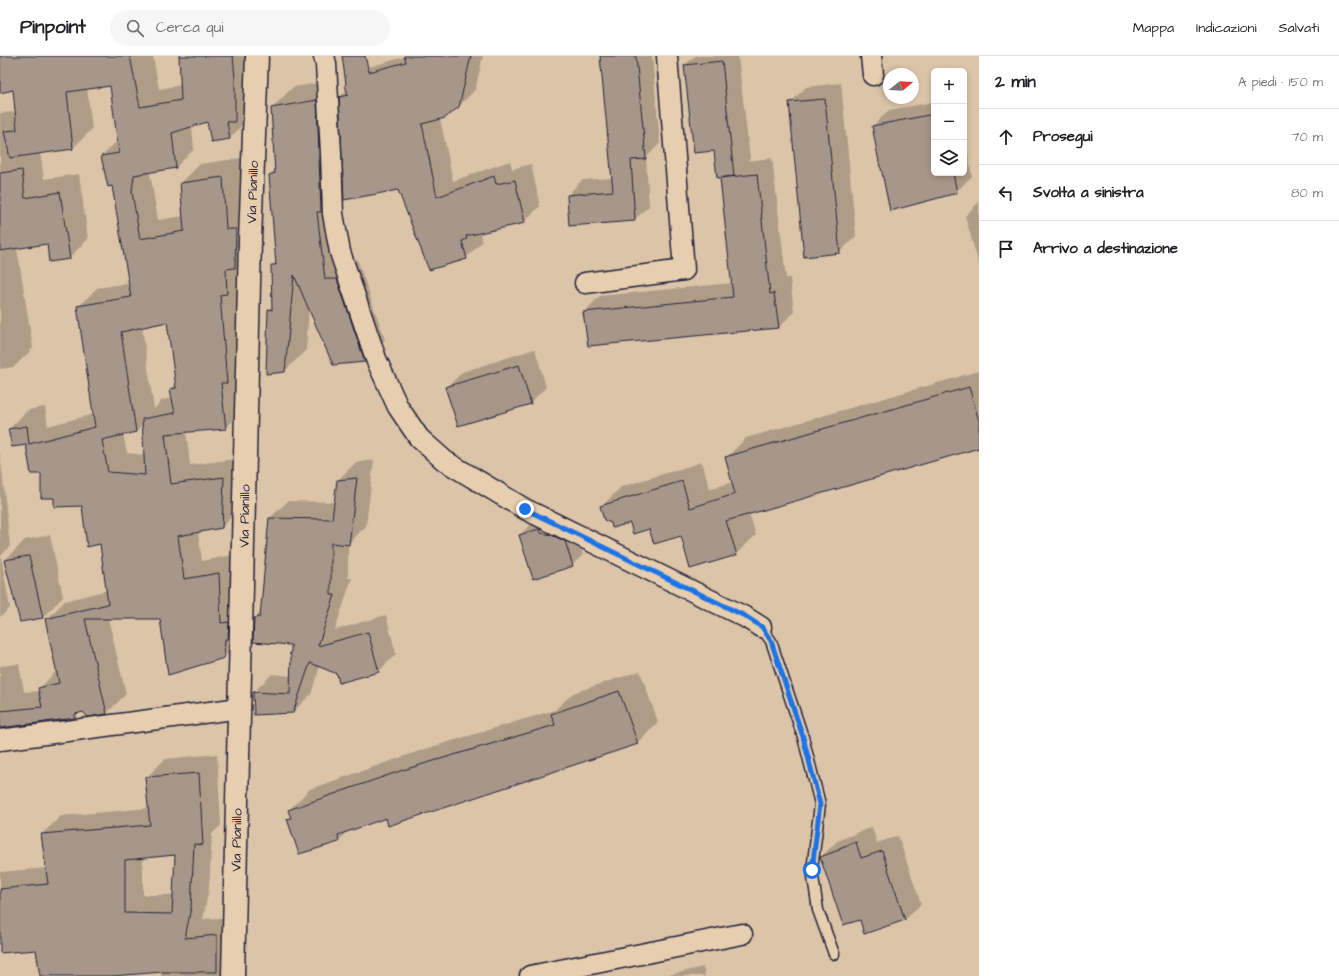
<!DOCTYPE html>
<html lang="it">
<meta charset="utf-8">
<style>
:root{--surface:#fff;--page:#f6f6f6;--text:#202124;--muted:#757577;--line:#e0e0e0}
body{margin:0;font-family:"Architects Daughter",sans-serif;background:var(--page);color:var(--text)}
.controls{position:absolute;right:12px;top:12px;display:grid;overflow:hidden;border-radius:6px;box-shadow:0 2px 6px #0003}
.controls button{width:36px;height:36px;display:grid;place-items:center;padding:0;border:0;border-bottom:1px solid var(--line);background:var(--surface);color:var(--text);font:20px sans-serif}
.compass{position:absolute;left:883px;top:12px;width:36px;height:36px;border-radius:50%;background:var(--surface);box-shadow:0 2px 6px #0003;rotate:72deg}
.stop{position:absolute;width:12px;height:12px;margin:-9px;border:3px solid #1a73e8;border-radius:50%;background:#fff}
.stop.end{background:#1a73e8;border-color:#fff;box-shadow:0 1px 4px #0008}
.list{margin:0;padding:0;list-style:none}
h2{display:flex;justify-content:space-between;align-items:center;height:52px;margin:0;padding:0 16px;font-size:17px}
h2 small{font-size:13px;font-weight:400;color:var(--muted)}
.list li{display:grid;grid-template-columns:26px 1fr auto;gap:12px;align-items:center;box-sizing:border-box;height:56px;padding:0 16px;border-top:1px solid var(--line)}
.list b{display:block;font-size:15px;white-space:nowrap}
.list em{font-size:13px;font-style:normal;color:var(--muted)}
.icon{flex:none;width:22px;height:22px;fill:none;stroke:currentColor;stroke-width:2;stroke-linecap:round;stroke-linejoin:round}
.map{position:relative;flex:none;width:979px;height:920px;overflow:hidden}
header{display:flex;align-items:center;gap:24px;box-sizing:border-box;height:56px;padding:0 20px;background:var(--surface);border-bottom:1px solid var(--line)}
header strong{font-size:19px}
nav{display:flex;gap:22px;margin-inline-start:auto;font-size:14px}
.search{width:280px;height:36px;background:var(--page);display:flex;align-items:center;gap:10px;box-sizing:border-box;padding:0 14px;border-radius:22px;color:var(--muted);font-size:15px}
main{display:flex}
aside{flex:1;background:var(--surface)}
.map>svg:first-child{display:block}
.shadow{fill:#0003;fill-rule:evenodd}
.building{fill:#a7978a;stroke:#22223b;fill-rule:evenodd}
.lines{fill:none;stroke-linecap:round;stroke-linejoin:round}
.service-casing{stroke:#22223b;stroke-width:13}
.minor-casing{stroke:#22223b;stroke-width:23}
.tertiary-casing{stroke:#22223b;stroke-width:25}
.service{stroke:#e7ceaf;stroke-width:10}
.minor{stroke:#e7ceaf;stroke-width:20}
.tertiary{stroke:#e7ceaf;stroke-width:22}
.route{stroke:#1a73e8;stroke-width:5}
.labels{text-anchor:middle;stroke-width:3;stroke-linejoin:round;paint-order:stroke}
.street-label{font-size:14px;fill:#22223b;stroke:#e7ceaf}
</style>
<header>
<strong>Pinpoint</strong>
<div class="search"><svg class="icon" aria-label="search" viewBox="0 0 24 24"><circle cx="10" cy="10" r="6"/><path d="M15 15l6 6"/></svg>Cerca qui</div>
<nav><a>Mappa</a><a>Indicazioni</a><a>Salvati</a></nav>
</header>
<main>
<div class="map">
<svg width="979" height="920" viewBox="0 0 979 920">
<rect width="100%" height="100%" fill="#dbc4a8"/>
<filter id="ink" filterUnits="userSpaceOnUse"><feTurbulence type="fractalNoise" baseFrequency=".025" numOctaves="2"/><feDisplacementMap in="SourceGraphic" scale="8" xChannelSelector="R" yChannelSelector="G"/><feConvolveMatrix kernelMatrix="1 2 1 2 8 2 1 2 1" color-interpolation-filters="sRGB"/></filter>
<g filter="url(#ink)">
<g class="shadow">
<path d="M 0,0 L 153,0 L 159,33 L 181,29 L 180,0 L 254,0 L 248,63 L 230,82 L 208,65 L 192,70 L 194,93 L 176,111 L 150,115 L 150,117 L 158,164 L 184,160 L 181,127 L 200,108 L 241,102 L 244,155 L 244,353 L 226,372 L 186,375 L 190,409 L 242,402 L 240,452 L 222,471 L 198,475 L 202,505 L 238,498 L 242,583 L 224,602 L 161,562 L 108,562 L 126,638 L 107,657 L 83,655 L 81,655 L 75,661 L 0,671 L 0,610 L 19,608 L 24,636 L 39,635 L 39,633 L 57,614 L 46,564 L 65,545 L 108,534 L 101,487 L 83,449 L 55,441 L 27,387 L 9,373 L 28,354 L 45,351 L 48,370 L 94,358 L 78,251 L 97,232 L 129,227 L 113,129 L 102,100 L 118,84 L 111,29 L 87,32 L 92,73 L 73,92 L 40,96 L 44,123 L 79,118 L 88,183 L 69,202 L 48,187 L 17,192 L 33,292 L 14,311 L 0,313 L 0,57 L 16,56 L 14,33 L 0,36 ZM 168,264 L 177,328 L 171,333 L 173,342 L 162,344 L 154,353 L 142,271 ZM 144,368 L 145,399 L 127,397 L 123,378 L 136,376 Z"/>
<path d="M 408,0 L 483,0 L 475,34 L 459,50 L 440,62 L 453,125 L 510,105 L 512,113 L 531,108 L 540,150 L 524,166 L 480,177 L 482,186 L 466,202 L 399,132 L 340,41 L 347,34 L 362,13 Z"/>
<path d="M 601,0 L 652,0 L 660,87 L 646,102 L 649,150 L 634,164 L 570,169 L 568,139 L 582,124 L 613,122 Z"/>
<path d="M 695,0 L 738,0 L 750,103 L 747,105 L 772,102 L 786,222 L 790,222 L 794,256 L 778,272 L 584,256 L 600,240 L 732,227 L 721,122 L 723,120 L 685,9 Z"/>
<path d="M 337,24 L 338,138 L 346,203 L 357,203 L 385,284 L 364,305 L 309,252 L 306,294 L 285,315 L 269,253 L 273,249 L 272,210 L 277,205 L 270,119 L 276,113 L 272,52 L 293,31 Z"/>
<path d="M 841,27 L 856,180 L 840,196 L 790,47 L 806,31 Z"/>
<path d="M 934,46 L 934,117 L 964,117 L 964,79 L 972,120 L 956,136 L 873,70 L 889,54 Z"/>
<path d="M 979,146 L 979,209 L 965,160 Z"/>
<path d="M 535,293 L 546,331 L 530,347 L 447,332 L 462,316 Z"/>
<path d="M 979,315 L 979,391 L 749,457 L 756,479 L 736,498 L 681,479 L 650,472 L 630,466 L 602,450 L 621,431 L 702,406 L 710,433 L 733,426 L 726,402 L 746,382 Z"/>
<path d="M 0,396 L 10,490 L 1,500 L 10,552 L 0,561 Z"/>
<path d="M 374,404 L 366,470 L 348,488 L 348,522 L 352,522 L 335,574 L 386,559 L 396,598 L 379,615 L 337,617 L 320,610 L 311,638 L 293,656 L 255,658 L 254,636 L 272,618 L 291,620 L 292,598 L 291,598 L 292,588 L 255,562 L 262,555 L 270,462 L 288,445 L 335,446 L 338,424 L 355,407 Z"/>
<path d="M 550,463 L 576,475 L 583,499 L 572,509 L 520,479 L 531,468 Z"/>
<path d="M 50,479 L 63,541 L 42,562 L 5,504 L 25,484 Z"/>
<path d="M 640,615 L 658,666 L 637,687 L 386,761 L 349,774 L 338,785 L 288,763 L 291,760 L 289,754 L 310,733 L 425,693 L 555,654 L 573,637 Z"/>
<path d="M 217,698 L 221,769 L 212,778 L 209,832 L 203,863 L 236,861 L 227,920 L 161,920 L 161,915 L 112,920 L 41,920 L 37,893 L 0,896 L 0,816 L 47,812 L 42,778 L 61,760 L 149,752 L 146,722 L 165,703 ZM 176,797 L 174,839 L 143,839 L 143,801 Z"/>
<path d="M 872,771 L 877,787 L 898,780 L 921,848 L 905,864 L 860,862 L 821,801 L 837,785 Z"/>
<path d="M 703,911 L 705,920 L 665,920 Z"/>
</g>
<g class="building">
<path d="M 0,0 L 130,0 L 140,51 L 181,44 L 179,0 L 233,0 L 235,22 L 235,66 L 227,66 L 230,83 L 211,86 L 207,66 L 172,77 L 176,112 L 134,119 L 132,136 L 140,183 L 184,175 L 180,127 L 223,121 L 226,173 L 236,173 L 235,212 L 226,213 L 227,238 L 220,239 L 227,327 L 221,327 L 226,373 L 165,378 L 171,428 L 224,421 L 222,472 L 178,480 L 184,523 L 219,517 L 221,567 L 229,566 L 228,583 L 225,583 L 224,602 L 168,619 L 160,563 L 85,563 L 107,658 L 88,661 L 83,656 L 75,658 L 75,662 L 0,672 L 0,655 L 42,651 L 38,632 L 59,627 L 45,563 L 108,548 L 100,488 L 87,491 L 82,450 L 54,451 L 54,442 L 41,442 L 41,418 L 31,418 L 26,389 L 12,391 L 8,373 L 27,370 L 29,388 L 95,371 L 77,250 L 131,241 L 112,130 L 108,131 L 101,100 L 119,97 L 110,30 L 67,36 L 73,93 L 10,102 L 4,75 L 17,74 L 13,34 L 0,37 ZM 167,266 L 176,332 L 170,333 L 175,357 L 142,363 L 145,419 L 108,416 L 102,384 L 136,376 L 121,276 Z"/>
<path d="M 342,0 L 365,0 L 369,16 L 406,6 L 404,0 L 471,0 L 459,51 L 445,62 L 422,68 L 437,141 L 494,120 L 496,128 L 515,124 L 525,167 L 466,180 L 467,183 L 462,185 L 467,203 L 429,214 L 398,134 L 344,144 L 339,41 L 348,39 L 345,29 L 346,28 Z"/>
<path d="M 600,0 L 636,0 L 646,103 L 631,104 L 635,165 L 569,170 L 567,139 L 613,135 Z"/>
<path d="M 722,5 L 734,120 L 717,122 L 714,95 L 694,97 L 684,9 Z"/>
<path d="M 825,43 L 840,197 L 804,201 L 789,46 Z"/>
<path d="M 317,44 L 321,156 L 317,156 L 325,223 L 337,223 L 365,306 L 333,309 L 294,219 L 285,316 L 266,318 L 268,253 L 272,254 L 271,209 L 276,209 L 269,119 L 275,117 L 271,52 Z"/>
<path d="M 934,58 L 934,117 L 953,117 L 957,137 L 890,155 L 881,112 L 880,111 L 872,70 Z"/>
<path d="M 22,114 L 25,142 L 60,136 L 70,203 L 49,206 L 47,188 L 0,195 L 0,117 Z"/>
<path d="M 757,118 L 770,238 L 774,237 L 779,272 L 588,290 L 583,256 L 733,241 L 720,122 Z"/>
<path d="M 519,309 L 531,348 L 458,370 L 445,331 Z"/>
<path d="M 969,331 L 979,365 L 979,392 L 726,465 L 737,499 L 690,513 L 681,480 L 654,488 L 649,473 L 633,478 L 630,467 L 612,472 L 611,467 L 604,464 L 600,450 L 682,425 L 690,452 L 735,438 L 725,401 Z"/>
<path d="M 357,422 L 349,489 L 331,487 L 331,539 L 335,539 L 318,590 L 368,576 L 379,616 L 339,627 L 337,618 L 310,607 L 293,657 L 254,659 L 253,636 L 290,638 L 291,599 L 289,598 L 291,598 L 291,589 L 253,586 L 254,562 L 260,561 L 269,462 L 332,463 L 337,424 Z"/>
<path d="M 539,473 L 541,477 L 551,479 L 565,485 L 573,510 L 533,523 L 519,479 Z"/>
<path d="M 29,500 L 43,562 L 20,566 L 4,504 Z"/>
<path d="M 619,635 L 638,688 L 388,770 L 386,762 L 338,779 L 339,786 L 299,798 L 287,763 L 291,762 L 288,754 L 403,714 L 555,669 L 551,658 Z"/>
<path d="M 199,717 L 203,789 L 194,788 L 191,852 L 185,882 L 217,879 L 217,916 L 163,916 L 112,920 L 40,920 L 36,894 L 0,897 L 0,833 L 48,828 L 41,778 L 150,769 L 145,721 ZM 175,799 L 172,858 L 125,857 L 125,804 Z"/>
<path d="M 856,786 L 861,802 L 882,795 L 905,864 L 864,878 L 860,864 L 843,869 L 820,801 L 839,794 L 839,792 Z"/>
</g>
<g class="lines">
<g class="service-casing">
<path id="service" d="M 761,571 L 771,585 L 803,681 L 820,748 L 812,814 L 818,854 L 834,898"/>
</g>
<g class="minor-casing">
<g id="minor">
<path d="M 324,0 L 326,8 L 331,97 L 333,158 L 340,196 L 376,303 L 398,351 L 419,382 L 445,405 L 525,453 L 745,561 L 761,571"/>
<path d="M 871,0 L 873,19"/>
<path d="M 585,227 L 684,214 L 667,0"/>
<path d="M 0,684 L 240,652"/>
<path d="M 530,920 L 742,878"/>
</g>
</g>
<g class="tertiary-casing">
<path id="tertiary" d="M 233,920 L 250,184 L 257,0"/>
</g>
<use href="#service" class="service"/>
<use href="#minor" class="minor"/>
<use href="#tertiary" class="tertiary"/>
</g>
</g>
<g class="lines" filter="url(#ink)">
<path class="route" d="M 525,453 L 745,560 L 762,571 L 771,585 L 803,681 L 820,748 L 812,814"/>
</g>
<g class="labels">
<g class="street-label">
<text transform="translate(252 136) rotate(-88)" y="5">Via Pianillo</text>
<text transform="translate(244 460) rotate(-89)" y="5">Via Pianillo</text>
<text transform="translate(236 784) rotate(-89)" y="5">Via Pianillo</text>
</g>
</g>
</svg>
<div class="controls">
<button>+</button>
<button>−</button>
<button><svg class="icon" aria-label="layers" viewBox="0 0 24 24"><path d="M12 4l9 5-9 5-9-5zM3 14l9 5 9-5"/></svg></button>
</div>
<svg class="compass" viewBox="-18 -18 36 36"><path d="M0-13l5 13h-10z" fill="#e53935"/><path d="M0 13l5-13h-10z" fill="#757577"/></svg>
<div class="stop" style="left:812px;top:814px"></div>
<div class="stop end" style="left:525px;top:453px"></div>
</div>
<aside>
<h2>2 min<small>A piedi · 150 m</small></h2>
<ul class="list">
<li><svg class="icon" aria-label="ahead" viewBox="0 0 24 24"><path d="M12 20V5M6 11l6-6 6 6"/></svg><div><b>Prosegui</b></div><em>70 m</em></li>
<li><svg class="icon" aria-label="left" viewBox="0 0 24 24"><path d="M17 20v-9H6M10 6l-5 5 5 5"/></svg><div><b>Svolta a sinistra</b></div><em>80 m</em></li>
<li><svg class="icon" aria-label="arrive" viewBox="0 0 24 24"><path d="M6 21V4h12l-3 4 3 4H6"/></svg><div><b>Arrivo a destinazione</b></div></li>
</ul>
</aside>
</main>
